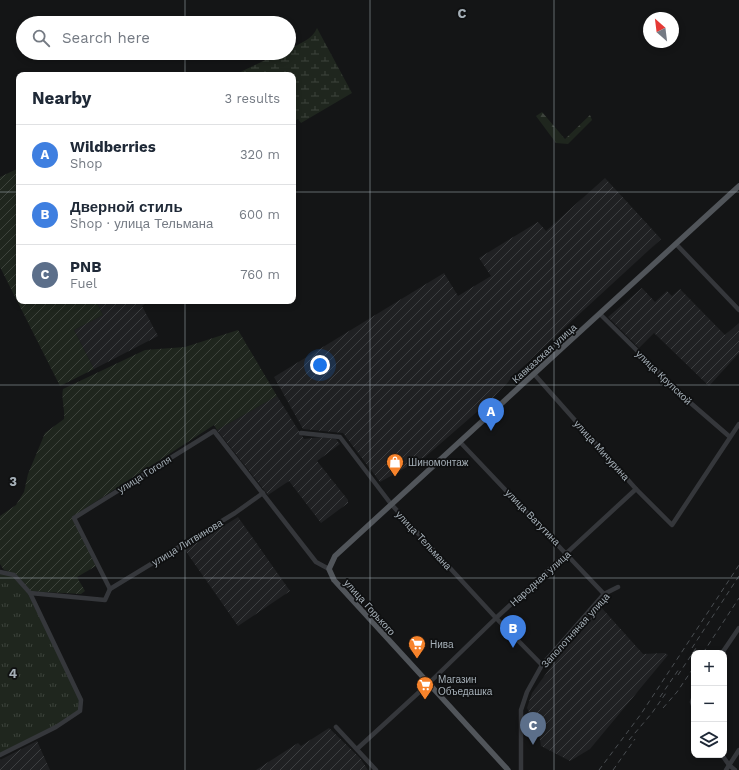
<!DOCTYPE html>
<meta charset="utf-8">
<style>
:root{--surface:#fff;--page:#f6f6f7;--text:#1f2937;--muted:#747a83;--line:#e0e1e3;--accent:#db2777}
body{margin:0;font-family:"Work Sans",sans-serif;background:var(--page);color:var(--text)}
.controls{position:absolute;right:12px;bottom:12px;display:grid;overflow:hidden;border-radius:8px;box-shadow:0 2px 6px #0003}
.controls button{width:36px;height:36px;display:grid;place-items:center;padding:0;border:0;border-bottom:1px solid var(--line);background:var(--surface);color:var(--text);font:20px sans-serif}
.compass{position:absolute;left:643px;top:12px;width:36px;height:36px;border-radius:50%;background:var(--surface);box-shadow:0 2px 6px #0003;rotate:332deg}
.you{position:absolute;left:320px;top:365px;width:14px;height:14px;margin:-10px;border:3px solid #fff;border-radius:50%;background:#1a73e8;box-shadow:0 0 0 6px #1a73e833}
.badge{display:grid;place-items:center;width:26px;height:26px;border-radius:50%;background:var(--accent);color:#fff;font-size:13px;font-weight:700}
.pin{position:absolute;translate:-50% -33px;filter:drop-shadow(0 1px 2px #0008)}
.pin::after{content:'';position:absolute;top:21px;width:14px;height:12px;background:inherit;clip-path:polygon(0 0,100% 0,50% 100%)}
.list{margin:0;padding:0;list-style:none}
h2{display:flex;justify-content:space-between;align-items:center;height:52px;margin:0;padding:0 16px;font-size:17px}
h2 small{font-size:13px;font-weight:400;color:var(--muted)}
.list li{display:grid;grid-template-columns:26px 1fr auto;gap:12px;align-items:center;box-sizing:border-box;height:60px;padding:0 16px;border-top:1px solid var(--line)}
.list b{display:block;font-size:15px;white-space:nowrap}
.list p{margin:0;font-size:13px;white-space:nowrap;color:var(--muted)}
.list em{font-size:13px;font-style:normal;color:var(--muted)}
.icon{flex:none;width:22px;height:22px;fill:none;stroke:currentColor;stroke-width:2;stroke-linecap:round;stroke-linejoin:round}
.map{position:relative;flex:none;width:739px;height:770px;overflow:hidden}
.search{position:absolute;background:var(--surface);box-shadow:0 2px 6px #0003;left:16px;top:16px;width:280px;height:44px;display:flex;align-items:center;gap:10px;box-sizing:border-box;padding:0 14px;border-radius:22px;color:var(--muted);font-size:15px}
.panel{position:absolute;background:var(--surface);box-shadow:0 2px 6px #0003;left:16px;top:72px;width:280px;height:232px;border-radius:8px}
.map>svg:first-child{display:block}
.industrial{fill:url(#industrial-furrows)}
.grass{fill:url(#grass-tufts)}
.forest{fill:url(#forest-firs)}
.wetland{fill:url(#wetland-marsh)}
.garden{fill:url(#garden-furrows)}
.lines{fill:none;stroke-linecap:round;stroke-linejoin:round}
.minor{stroke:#35373b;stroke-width:4.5}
.major{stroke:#51555a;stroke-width:5.5}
.rail{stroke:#4a4e52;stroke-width:1;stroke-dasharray:5 4;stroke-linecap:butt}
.grid{fill:none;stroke:#a5afb7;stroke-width:1;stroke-opacity:0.55}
.labels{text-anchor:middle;stroke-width:3.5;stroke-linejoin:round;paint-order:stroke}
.street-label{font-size:10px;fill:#a5afb7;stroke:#0f1011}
.poi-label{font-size:10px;fill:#a5afb7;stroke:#0f1011;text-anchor:start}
.grid-label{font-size:13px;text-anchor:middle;font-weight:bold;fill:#a5afb7;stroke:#0f1011;stroke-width:3.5;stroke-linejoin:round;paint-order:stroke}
</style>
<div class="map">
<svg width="739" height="770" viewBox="0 0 739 770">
<defs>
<pattern id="industrial-furrows" width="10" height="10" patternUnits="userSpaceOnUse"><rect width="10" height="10" fill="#202123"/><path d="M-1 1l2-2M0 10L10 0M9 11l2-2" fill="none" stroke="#3d3f41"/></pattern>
<pattern id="grass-tufts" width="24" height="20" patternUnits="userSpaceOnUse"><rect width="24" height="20" fill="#1f261e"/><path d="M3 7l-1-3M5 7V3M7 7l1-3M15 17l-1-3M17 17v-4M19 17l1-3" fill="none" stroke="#3d433c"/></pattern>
<pattern id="forest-firs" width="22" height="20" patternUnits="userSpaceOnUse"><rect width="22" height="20" fill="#1f261e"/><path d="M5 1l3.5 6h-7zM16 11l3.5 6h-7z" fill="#3d433c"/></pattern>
<pattern id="wetland-marsh" width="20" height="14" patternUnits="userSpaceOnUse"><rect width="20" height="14" fill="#1f261e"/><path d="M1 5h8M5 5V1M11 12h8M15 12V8" fill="none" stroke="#3d433c"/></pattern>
<pattern id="garden-furrows" width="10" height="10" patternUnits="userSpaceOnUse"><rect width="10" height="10" fill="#1f261e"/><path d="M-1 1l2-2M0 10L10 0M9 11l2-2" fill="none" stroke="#3d433c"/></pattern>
</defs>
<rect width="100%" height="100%" fill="#141516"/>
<g class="industrial">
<path d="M 605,178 L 661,239 L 562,330 L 514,375 L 493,398 L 425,457 L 380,482 L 343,433 L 303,429 L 274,377 L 444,273 L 458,296 L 491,276 L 479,258 L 538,222 L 546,231 Z"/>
<path d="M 642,288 L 655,302 L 667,291 L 672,296 L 680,289 L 725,335 L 739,323 L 739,353 L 709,386 L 654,333 L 639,348 L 608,317 Z"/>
<path d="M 96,301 L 149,301 L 142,306 L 158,336 L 94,369 L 74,330 L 103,315 Z"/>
<path d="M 277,396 L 304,439 L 321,437 L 336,439 L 340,444 L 317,461 L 348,500 L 348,503 L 321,523 L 289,481 L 268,495 L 217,430 Z"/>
<path d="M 238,517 L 290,591 L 238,626 L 185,550 Z"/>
<path d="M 600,606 L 643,654 L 665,653 L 668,655 L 590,749 L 570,761 L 541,746 L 539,733 L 527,708 L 532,693 L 553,664 Z"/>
<path d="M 329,728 L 360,758 L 368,770 L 256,770 L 298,743 L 301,746 Z"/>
<path d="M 37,741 L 50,770 L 0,770 L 0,760 Z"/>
</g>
<path class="grass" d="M 0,572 L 14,575 L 23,584 L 81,700 L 80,711 L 56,727 L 0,754 Z"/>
<path class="forest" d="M 542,112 L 565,139 L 590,115 L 592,120 L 568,144 L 556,143 L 536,116 Z"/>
<path class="wetland" d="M 317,28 L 352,93 L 301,123 L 298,119 L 293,122 L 293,75 L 234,75 L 280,53 L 289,53 L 289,49 C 299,44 313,39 317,28 Z"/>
<g class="garden">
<path d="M 19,168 L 19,301 L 96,301 L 103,315 L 74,330 L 94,369 L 60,386 L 0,267 L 0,177 Z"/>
<path d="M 238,330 L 277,396 L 217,430 L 214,425 L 72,517 L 96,566 L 77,577 L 85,591 L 81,594 L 28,591 L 15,574 L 4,570 L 0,564 L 0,516 L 16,505 L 24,492 L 28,474 L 45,433 L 64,419 C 65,408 61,399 63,389 L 145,350 L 185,347 Z"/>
</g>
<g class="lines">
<g class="minor">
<path d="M 676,244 L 739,310"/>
<path d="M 600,314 L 686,399 L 730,437"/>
<path d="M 534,374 L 636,489 L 672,525 L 739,424"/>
<path d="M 301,433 L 340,437 L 391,504 L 496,618 L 542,665"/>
<path d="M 460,442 L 604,594"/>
<path d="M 0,572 L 14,575 L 30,593 L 81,700 L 80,711 L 56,727 L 0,755"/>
<path d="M 110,589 L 74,518 L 214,431 L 316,562 L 329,569"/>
<path d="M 110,589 L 235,513 L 263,493"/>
<path d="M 30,593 L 105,600 L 110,589"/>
<path d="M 722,653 L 739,628"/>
<path d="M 694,696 L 692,702 L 694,708"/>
<path d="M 336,727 L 376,770"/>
<path d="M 357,749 L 428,684 L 496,618 L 636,489"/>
<path d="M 722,755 L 729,765 L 735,770"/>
<path d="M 521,770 L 521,710 L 527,692 L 542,665 L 604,594 L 618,587"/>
<path d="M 726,770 L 739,750"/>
</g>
<path class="major" d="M 508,770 L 334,580 L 329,569 L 335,556 L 739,186"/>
<g class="rail">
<path d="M 692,648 L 739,576"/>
<path d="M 703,653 L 739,598"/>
<path d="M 678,675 L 698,645"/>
<path d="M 660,697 L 679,669"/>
<path d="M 663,708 L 677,692 L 694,667"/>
<path d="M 629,740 L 652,713 L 666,693"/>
<path d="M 599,770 L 641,714 L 739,565"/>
<path d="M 613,770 L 635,739"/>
</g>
</g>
<path class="grid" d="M 185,0 L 185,23M 370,0 L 370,770M 554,0 L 554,770M 185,53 L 185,75M 0,192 L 19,192M 293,192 L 739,192M 185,301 L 185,770M 0,385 L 739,385M 0,578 L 739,578"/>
<defs>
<g id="shop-pin" transform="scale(0.9)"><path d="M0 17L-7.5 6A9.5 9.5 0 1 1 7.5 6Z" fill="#f7832b" stroke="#0f1011"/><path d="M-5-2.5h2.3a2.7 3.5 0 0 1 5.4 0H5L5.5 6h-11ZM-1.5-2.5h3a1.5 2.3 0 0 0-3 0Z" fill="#fff"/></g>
<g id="supermarket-pin" transform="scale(0.9)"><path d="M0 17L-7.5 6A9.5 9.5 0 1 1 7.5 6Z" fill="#f7832b" stroke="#0f1011"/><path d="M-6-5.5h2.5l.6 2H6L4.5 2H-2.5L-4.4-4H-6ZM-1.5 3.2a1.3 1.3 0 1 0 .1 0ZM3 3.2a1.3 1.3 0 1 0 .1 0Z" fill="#fff"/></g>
</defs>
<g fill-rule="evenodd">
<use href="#shop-pin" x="395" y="462"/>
<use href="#supermarket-pin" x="417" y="644"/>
<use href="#supermarket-pin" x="425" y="685"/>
</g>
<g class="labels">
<g class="street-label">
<text transform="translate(544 353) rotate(-42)" y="4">Кавказская улица</text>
<text transform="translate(664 377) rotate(44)" y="4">улица Крупской</text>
<text transform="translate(602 450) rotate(48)" y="4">улица Мичурина</text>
<text transform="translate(144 474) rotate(-32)" y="4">улица Гоголя</text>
<text transform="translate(533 517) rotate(46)" y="4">улица Ватутина</text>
<text transform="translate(424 540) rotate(47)" y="4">улица Тельмана</text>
<text transform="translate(187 542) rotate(-31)" y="4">улица Литвинова</text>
<text transform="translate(540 578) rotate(-42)" y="4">Народная улица</text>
<text transform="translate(370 607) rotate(48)" y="4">улица Горького</text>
<text transform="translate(575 630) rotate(-48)" y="4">Заполотняная улица</text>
</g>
<g class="poi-label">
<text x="408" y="466">Шиномонтаж</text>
<text x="430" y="648">Нива</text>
<text x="438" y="683">Магазин<tspan x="438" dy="12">Объедашка</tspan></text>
</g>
</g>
<g class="grid-label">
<text x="462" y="18">C</text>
<text x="13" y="486">3</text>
<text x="13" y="678">4</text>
</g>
</svg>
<div class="controls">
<button>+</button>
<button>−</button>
<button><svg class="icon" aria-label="layers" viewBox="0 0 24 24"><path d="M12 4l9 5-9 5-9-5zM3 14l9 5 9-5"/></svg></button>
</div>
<svg class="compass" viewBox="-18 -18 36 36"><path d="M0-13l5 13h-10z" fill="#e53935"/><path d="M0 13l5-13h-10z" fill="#747a83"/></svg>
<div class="you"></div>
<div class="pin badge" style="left:491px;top:431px;background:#3f7fe0">A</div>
<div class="pin badge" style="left:513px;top:648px;background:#3f7fe0">B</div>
<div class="pin badge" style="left:533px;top:745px;background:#5c6f8a">C</div>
<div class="search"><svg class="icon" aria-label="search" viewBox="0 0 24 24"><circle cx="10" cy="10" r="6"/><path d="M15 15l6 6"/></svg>Search here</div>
<section class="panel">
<h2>Nearby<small>3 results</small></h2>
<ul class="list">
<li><span class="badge" style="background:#3f7fe0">A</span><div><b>Wildberries</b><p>Shop</p></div><em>320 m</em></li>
<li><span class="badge" style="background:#3f7fe0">B</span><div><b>Дверной стиль</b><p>Shop · улица Тельмана</p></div><em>600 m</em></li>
<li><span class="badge" style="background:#5c6f8a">C</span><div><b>PNB</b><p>Fuel</p></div><em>760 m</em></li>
</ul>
</section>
</div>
